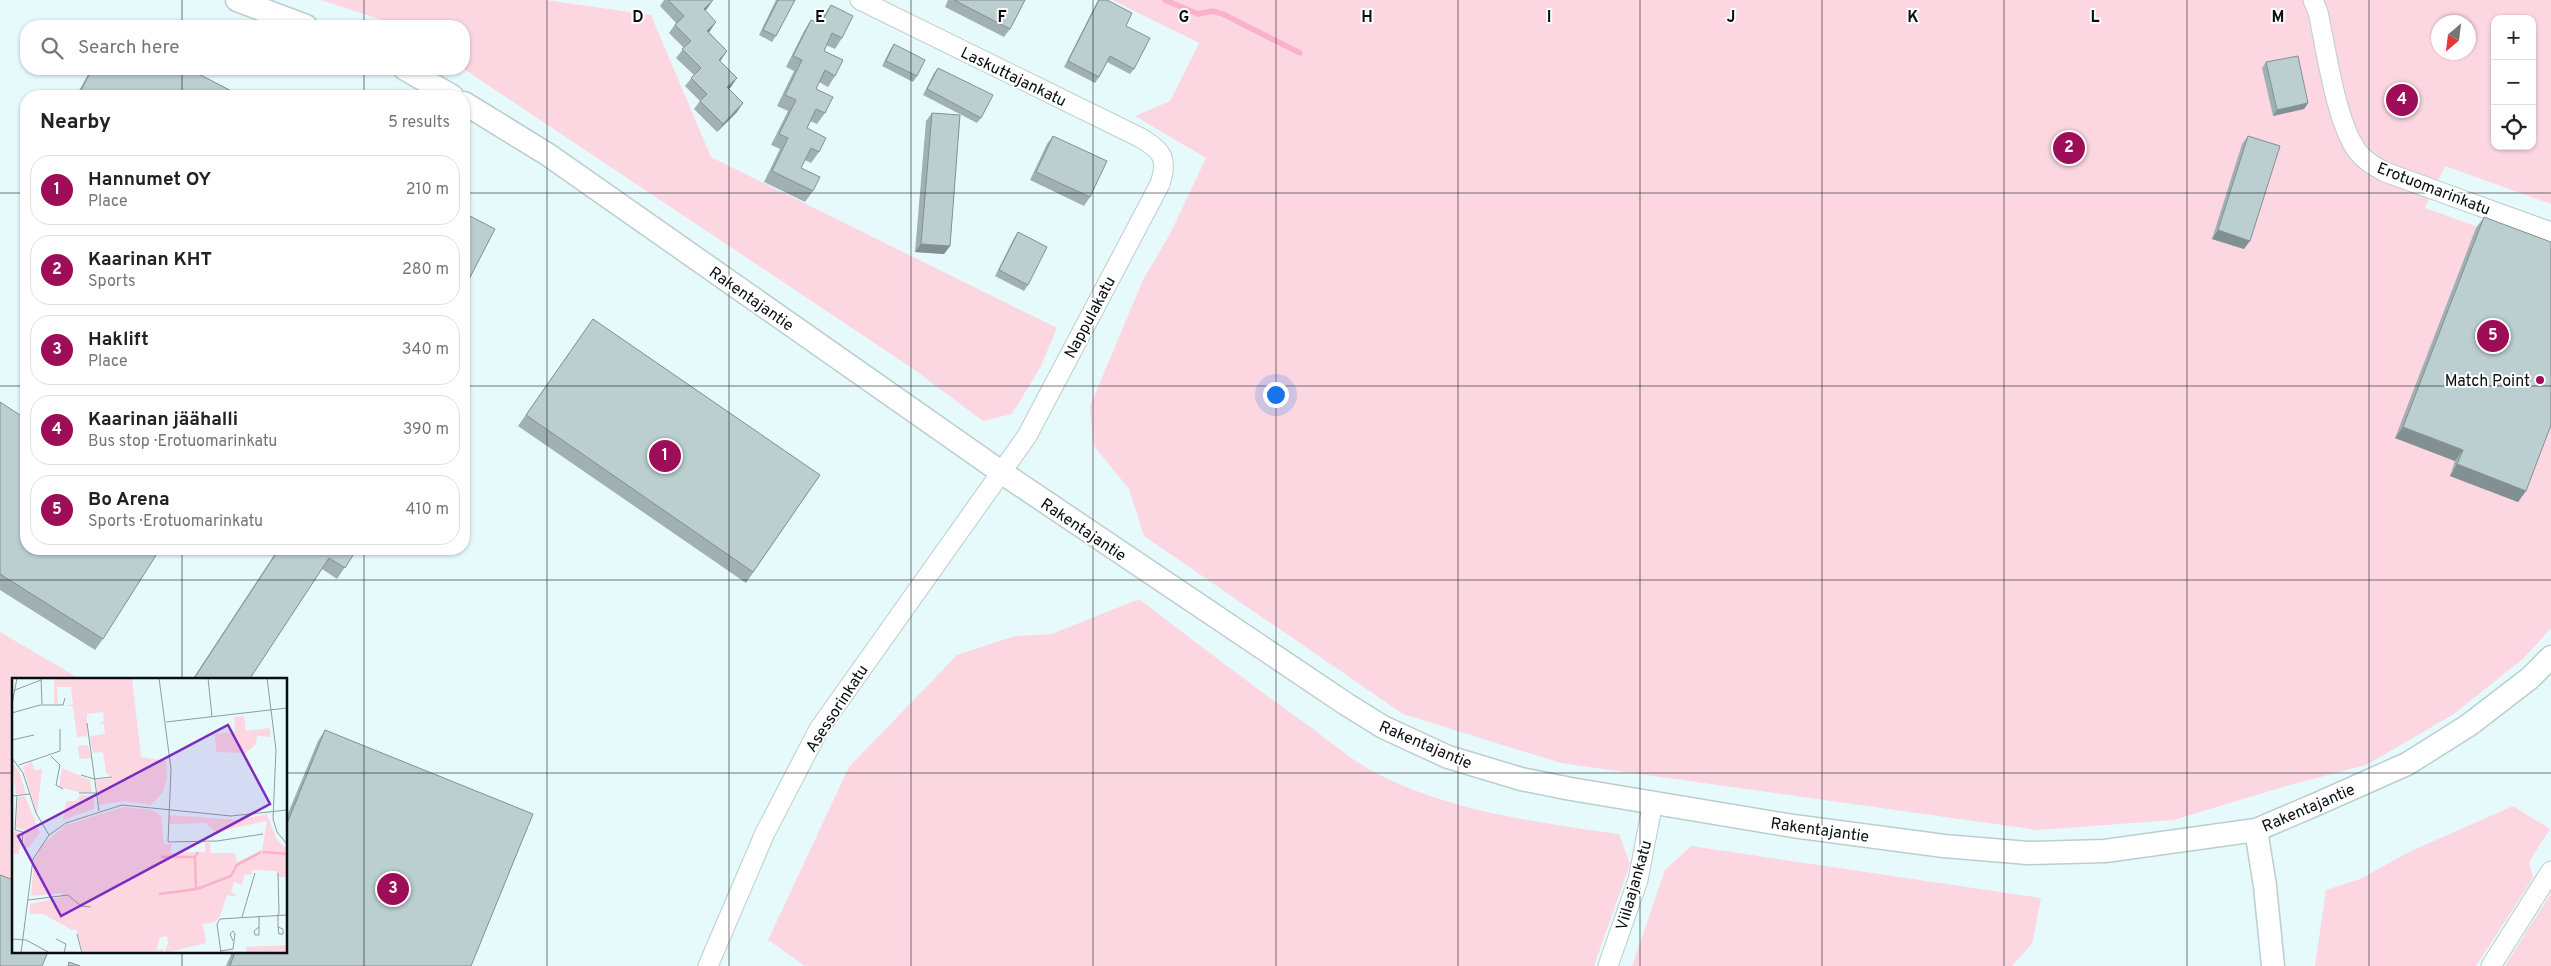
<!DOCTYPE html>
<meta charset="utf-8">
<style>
:root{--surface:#fff;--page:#f2f2f2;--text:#222;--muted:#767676;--line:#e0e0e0;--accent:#9e0d58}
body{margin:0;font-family:Overpass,sans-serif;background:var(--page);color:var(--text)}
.controls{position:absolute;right:15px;top:15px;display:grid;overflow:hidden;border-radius:10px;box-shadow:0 1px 4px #0004}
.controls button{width:45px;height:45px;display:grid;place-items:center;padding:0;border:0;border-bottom:1px solid var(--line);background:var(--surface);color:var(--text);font:25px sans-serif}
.compass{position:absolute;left:2431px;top:15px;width:45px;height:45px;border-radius:50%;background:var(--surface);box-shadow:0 1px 4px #0004;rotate:208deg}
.you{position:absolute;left:1275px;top:394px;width:18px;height:18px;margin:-12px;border:4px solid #fff;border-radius:50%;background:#1a73e8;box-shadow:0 0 0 8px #1a73e833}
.badge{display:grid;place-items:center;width:32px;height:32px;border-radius:50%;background:var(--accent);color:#fff;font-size:16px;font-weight:700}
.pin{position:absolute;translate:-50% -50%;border:2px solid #fff;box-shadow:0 1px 5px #0006}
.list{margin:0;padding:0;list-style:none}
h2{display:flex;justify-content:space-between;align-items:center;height:65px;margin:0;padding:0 20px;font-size:21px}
h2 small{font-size:16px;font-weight:400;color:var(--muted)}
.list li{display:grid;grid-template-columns:32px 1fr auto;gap:15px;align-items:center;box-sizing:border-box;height:70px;margin:0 10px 10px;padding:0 10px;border:1px solid var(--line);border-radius:20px}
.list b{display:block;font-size:19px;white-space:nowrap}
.list p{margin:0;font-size:16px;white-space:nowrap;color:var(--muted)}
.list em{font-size:16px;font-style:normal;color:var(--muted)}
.icon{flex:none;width:28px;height:28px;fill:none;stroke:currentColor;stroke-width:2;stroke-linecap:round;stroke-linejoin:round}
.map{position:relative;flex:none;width:2551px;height:966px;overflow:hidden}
.search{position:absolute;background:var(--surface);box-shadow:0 1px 4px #0004;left:20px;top:20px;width:450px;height:55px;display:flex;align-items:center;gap:12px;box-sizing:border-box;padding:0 18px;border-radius:20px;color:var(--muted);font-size:19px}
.panel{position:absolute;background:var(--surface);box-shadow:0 1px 4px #0004;left:20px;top:90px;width:450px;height:465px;border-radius:20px}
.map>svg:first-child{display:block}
.green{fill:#fcd7e2;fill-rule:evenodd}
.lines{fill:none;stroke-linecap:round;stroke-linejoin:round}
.stream{stroke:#fab1c9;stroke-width:5.5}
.minor-casing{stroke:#bbcdcf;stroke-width:21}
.tertiary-casing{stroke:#bbcdcf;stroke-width:25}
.minor{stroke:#fff;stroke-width:19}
.tertiary{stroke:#fff;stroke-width:22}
.wall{fill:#a1b1b3}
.shaded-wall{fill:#839092}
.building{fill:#bbced0;stroke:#839092}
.grid{fill:none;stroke:#090f10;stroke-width:1;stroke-opacity:0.55}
.poi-dot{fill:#9e0d58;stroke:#fff;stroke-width:2}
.labels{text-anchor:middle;stroke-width:4;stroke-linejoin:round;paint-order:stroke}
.street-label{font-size:16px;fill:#090f10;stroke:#fff}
.poi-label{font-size:16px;fill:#090f10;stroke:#fff;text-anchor:end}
.inset-river{fill:none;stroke:#fab1c9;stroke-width:2.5}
.inset-road{fill:none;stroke:#8e9c9e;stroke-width:1}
.view{fill:#7b2cbf;fill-opacity:0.15;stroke:#7b2cbf;stroke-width:2.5}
.inset-edge{fill:none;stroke:#090f10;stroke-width:2.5}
.grid-label{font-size:16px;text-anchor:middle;font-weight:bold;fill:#090f10;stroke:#fff;stroke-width:4;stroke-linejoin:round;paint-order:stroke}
</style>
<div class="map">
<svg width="2551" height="966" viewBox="0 0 2551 966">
<rect width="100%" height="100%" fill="#e6fafc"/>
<g class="green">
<path d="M 321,0 L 546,0 L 651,15 L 711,157 L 1057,328 L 1040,368 L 1012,414 L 983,421 L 916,371 L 464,69 L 464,26 L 400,26 Z"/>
<path d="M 1112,0 L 2551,0 L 2551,204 L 2445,166 L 2425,208 L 2551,253 L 2551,628 L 2524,658 L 2454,714 L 2366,765 L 2286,786 L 2174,820 L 2038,830 L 1561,763 L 1403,714 L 1144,536 L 1129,489 L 1093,445 L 1090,406 L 1143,280 L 1170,234 L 1206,158 L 1135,116 L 1170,101 L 1199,43 ZM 2495,19 L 2532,19 L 2532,146 L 2495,146 ZM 2438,22 L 2468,22 L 2468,52 L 2438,52 Z"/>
<path d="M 1139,599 C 1195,642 1251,685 1309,726 C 1330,741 1351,760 1374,772 C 1450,812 1536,822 1619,834 L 1630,864 L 1594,966 L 805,966 L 768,940 L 849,767 L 957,655 L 1015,636 L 1052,634 Z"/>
<path d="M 0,632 L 82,680 L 14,680 L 14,882 L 0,877 Z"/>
<path d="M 2513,806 L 2550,829 L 2529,862 L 2533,878 L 2476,966 L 2315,966 L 2326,890 L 2360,879 L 2411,851 Z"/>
<path d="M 1691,846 L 2041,898 L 2032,944 L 2012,966 L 1632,966 L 1665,870 Z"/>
<path d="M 2551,893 L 2551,966 L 2505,966 Z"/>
</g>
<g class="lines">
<path class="stream" d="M 1165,0 L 1198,14 L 1212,11 L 1223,14 L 1300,53"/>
<g class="minor-casing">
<g id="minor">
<path d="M 2313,0 L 2318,12 C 2326,48 2336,124 2358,152 C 2365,161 2375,167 2385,172 L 2551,232"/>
<path d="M 708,966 L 765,833 L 819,729 L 1027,436 L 1160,184 C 1168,159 1163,151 1141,138 L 860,0"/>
<path d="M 1608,966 L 1638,880 L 1653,802"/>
<path d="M 2491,966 L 2551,871"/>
</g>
</g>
<g class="tertiary-casing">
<g id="tertiary">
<path d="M 237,0 L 306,26"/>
<path d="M 405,69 L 452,96"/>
<path d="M 464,103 L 547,154 L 1001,472 L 1346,704 L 1383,727 L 1448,757 L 1521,779 L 1571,789 L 1793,826 L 1944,846 L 2028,853 L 2105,851 L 2256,830 L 2317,804 L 2407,764 L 2469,725 L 2530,678 L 2551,657"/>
<path d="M 2256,830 L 2265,886 L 2273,966"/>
</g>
</g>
<use href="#minor" class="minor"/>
<use href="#tertiary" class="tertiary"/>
</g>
<g class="wall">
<path d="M 664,0 L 712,0 L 705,11 L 710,31 L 709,32 L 727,51 L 720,61 L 737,78 L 729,89 L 737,112 L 717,132 L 694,109 L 700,101 L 685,86 L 694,75 L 676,58 L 684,48 L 669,33 L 676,23 L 660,6 Z"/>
<path d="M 776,0 L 795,0 L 776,36 L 772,42 L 759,35 Z"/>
<path d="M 948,0 L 1025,0 L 1010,29 L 1004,37 L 945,7 Z"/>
<path d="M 1098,0 L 1107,0 L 1126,26 L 1134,69 L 1130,74 L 1107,62 L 1099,77 L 1095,83 L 1064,67 Z"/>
<path d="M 831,5 L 842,38 L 835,49 L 826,45 L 824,51 L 835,76 L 828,87 L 819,82 L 816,89 L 825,113 L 817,124 L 810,121 L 807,128 L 819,152 L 811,163 L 805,160 L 801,168 L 813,191 L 805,202 L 764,182 L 780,149 L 771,145 L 788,111 L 777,106 L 794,71 L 786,67 L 804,31 L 811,20 L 819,23 L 823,16 Z"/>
<path d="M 894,44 L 917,76 L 913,82 L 882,66 L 890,50 Z"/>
<path d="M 2266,62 L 2308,103 L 2304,109 L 2273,116 L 2262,68 Z"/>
<path d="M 938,68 L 981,118 L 977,123 L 923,95 L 934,73 Z"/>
<path d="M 91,69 L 189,69 L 241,96 L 76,96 Z"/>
<path d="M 932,113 L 950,246 L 944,254 L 915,252 L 926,121 Z"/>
<path d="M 1053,136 L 1090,197 L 1084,206 L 1030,180 L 1047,144 Z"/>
<path d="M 2248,136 L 2244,249 L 2212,239 L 2242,144 Z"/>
<path d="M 2484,217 L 2526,491 L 2518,502 L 2450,476 L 2455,461 L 2395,438 L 2476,228 Z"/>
<path d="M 1018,232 L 1028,285 L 1024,291 L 995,276 L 1014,238 Z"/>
<path d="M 593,319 L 820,475 L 746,583 L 518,426 Z"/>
<path d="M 0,402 L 103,639 L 95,650 L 0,590 Z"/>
<path d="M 278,549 L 357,549 L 337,579 L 322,569 L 249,680 L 192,680 Z"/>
<path d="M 325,730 L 471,966 L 226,966 L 232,952 L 286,952 L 286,818 L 318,741 Z"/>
</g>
<g class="shaded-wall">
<path d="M 713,0 L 707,9 L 698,18 L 704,9 Z"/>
<path d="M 716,22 L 710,31 L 701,40 L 707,31 Z"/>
<path d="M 727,51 L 721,60 L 713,68 L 719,60 Z"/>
<path d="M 737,78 L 731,87 L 722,96 L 727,87 Z"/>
<path d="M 743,103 L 737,112 L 717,132 L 723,124 Z"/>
<path d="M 2308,103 L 2304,109 L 2273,116 L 2277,110 Z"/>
<path d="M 2218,230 L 2250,241 L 2244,249 L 2212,239 Z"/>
<path d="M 921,244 L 950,246 L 944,254 L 915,252 Z"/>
<path d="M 2403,427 L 2463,450 L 2455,461 L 2395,438 Z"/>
<path d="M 2457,464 L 2526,491 L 2518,502 L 2450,476 Z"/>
</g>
<g class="building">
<path d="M 668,0 L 713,0 L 704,9 L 716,22 L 707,31 L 727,51 L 719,60 L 737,78 L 727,87 L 743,103 L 723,124 L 700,101 L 707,94 L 691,78 L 701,68 L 682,49 L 691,41 L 675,25 L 684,16 Z"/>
<path d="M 778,0 L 795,0 L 776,36 L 763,30 Z"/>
<path d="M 954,0 L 1025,0 L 1010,29 Z"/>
<path d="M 1099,0 L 1107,0 L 1132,13 L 1126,26 L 1150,38 L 1134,69 L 1110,56 L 1099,77 L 1068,61 Z"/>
<path d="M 831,5 L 853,16 L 842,38 L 832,33 L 824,51 L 843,60 L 835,76 L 825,70 L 816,89 L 833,97 L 825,113 L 816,109 L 807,128 L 826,138 L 819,152 L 811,148 L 801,168 L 820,177 L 813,191 L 772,171 L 788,138 L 779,134 L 796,100 L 785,95 L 802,60 L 793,56 L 811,20 L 821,24 Z"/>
<path d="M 894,44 L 925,60 L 917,76 L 886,61 Z"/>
<path d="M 2298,56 L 2308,103 L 2277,110 L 2266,62 Z"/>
<path d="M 938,68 L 993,95 L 981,118 L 927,89 Z"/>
<path d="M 92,69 L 189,69 L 241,96 L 78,96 Z"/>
<path d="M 932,113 L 960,115 L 950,246 L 921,244 Z"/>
<path d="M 1053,136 L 1107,161 L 1090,197 L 1036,172 Z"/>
<path d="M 2248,136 L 2280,146 L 2250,241 L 2218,230 Z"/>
<path d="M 464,213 L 495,229 L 464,289 Z"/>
<path d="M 2484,217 L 2551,242 L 2551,425 L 2526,491 L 2457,464 L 2463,450 L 2403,427 Z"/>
<path d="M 1018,232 L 1047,247 L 1028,285 L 999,270 Z"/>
<path d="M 593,319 L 820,475 L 753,572 L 526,415 Z"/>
<path d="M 0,402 L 26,419 L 26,549 L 160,549 L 103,639 L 0,574 Z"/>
<path d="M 279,549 L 357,549 L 345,568 L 329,558 L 249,680 L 199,680 L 195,677 Z"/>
<path d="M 325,730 L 533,814 L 471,966 L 230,966 L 235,952 L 286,952 L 286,826 Z"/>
<path d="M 0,875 L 14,880 L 14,952 L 48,952 L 42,966 L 0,966 Z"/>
<path d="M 69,962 L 80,966 L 68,966 Z"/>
</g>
<path class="grid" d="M 182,0 L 182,26M 364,0 L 364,26M 547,0 L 547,966M 729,0 L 729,966M 911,0 L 911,966M 1093,0 L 1093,966M 1276,0 L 1276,966M 1458,0 L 1458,966M 1640,0 L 1640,966M 1822,0 L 1822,966M 2004,0 L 2004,966M 2187,0 L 2187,966M 2369,0 L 2369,966M 182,69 L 182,96M 364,69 L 364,96M 0,193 L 26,193M 464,193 L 2551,193M 0,386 L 26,386M 464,386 L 2551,386M 182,549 L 182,680M 364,549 L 364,966M 0,580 L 2551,580M 0,773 L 14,773M 286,773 L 2551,773M 182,952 L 182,966"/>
<circle class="poi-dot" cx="2540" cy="380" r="5"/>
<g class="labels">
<g class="street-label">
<text transform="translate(1014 76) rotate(26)" y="6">Laskuttajankatu</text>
<text transform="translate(2434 188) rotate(21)" y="6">Erotuomarinkatu</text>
<text transform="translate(752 298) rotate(35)" y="6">Rakentajantie</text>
<text transform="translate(1089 317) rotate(-62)" y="6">Nappulakatu</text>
<text transform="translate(1084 529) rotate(34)" y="6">Rakentajantie</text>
<text transform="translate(836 708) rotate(-57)" y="6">Asessorinkatu</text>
<text transform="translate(1426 744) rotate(23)" y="6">Rakentajantie</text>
<text transform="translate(2308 807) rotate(-23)" y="6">Rakentajantie</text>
<text transform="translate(1820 829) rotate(8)" y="6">Rakentajantie</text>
<text transform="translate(1633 885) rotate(-74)" y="6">Viilaajankatu</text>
</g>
<g class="poi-label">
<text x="2530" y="386">Match Point</text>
</g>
</g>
<g transform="translate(12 678)">
<rect width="275" height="275" fill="#e6fafc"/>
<path d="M 42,0 L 120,0 L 129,79 L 154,83 L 155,100 L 151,114 L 139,127 L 112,123 L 87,127 L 84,102 L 101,100 L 94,95 L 91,74 L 81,75 L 79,67 L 78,58 L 93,56 L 92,46 L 86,47 L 92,43 L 91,34 L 75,36 L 75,58 L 65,59 L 61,28 L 53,28 L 61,26 L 59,9 L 45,9 L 46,26 L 42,26 ZM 232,38 L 234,53 L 258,50 L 258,59 L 245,58 L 244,66 L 234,75 L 204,74 L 203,56 L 223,54 L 222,39 ZM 76,67 L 79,80 L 67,81 L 66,68 ZM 20,83 L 22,92 L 30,91 L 25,136 L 11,89 ZM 0,84 L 8,95 L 14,116 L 4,116 ZM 50,90 L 78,102 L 80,114 L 71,115 L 47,109 ZM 68,117 L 82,117 L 82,131 L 51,142 L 54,123 L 64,123 ZM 13,118 L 28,155 L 16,170 L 12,170 L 13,152 L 4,149 L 6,119 ZM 112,129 L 141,132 L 149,138 L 152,166 L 160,166 L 158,175 L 193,174 L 193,165 L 198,165 L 199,175 L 223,175 L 225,184 L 250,172 L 255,143 L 204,154 L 193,145 L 157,146 L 157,137 L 225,142 L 255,136 L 265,162 L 275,171 L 275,199 L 267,199 L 264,193 L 241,192 L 239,197 L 233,196 L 230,207 L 222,204 L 219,214 L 224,216 L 223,219 L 215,217 L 208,238 L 203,244 L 191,246 L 194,265 L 153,275 L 156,265 L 155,258 L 147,260 L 145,273 L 151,271 L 151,275 L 71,275 L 64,251 L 60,252 L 31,236 L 18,236 L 18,226 L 50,219 L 50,215 L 19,218 L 22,183 L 30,167 L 54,147 ZM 0,153 L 10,155 L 7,176 L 2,176 ZM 275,267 L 275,275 L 234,275 L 234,269 Z" fill="#fcd7e2"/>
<path class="inset-river" d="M 251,174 L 275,176M 149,179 L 183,179M 184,210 L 183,179 L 186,174M 147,216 L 185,211 L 219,198 L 225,187 L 249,174"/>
<path class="inset-road" d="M 29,0 L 30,26M 147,0 L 159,91 L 156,164 L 205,163 L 251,156M 196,0 L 200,39M 255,0 L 264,72 L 261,141 L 265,154 L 275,166M 3,12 L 29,2M 0,26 L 5,0M 0,35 L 28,27 L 51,27 L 53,20M 154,44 L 275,30M 75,45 L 87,133M 0,62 L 22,57M 39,78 L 48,87 L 44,107 L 51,111M 0,80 L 11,95 L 24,135 L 37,157M 7,87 L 48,73 L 48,51M 69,97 L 82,101 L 100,99M 67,115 L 84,115M 0,118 L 18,116M 5,118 L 3,152 L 11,154 L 10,168M 266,195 L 267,235 L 266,237 L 266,249 L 267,256 L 271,256 L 271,251 L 266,249M 16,222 L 56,217 L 69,228 L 79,229M 247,238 L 247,257 L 243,257 L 242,253 L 247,249M 230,239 L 243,195M 65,256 L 70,275M 0,261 L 14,262 L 38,275M 44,261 L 54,266 L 52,275M 208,273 L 221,271 L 223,256 L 221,253 L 218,256 L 221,263M 9,275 L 21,181 L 37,157 L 54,145 L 110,127 L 219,138 L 275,132M 209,275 L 205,246 L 208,241 L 275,237"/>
<path class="view" d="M 216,47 L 258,126 L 49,238 L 6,158 Z"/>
<rect width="275" height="275" class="inset-edge"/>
</g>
<g class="grid-label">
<text x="638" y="22">D</text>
<text x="820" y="22">E</text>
<text x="1002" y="22">F</text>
<text x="1184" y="22">G</text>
<text x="1367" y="22">H</text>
<text x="1549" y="22">I</text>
<text x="1731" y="22">J</text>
<text x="1913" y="22">K</text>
<text x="2095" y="22">L</text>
<text x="2278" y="22">M</text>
</g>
</svg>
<div class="controls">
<button>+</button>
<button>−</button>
<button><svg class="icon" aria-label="locate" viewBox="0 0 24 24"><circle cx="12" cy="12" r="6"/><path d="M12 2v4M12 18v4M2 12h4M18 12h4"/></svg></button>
</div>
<svg class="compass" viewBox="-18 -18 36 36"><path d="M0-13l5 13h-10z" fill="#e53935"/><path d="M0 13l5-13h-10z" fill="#767676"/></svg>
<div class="you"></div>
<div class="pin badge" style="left:665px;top:456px">1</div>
<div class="pin badge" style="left:2069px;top:148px">2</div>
<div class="pin badge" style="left:393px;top:889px">3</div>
<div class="pin badge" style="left:2402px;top:100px">4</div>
<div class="pin badge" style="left:2493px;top:336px">5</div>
<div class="search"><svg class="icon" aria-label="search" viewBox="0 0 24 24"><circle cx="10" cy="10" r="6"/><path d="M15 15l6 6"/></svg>Search here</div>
<section class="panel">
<h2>Nearby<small>5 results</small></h2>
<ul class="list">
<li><span class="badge">1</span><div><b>Hannumet OY</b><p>Place</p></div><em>210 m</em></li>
<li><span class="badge">2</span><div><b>Kaarinan KHT</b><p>Sports</p></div><em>280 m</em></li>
<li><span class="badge">3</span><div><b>Haklift</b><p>Place</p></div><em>340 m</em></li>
<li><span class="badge">4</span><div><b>Kaarinan jäähalli</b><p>Bus stop · Erotuomarinkatu</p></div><em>390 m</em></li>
<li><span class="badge">5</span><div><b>Bo Arena</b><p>Sports · Erotuomarinkatu</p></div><em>410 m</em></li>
</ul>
</section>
</div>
